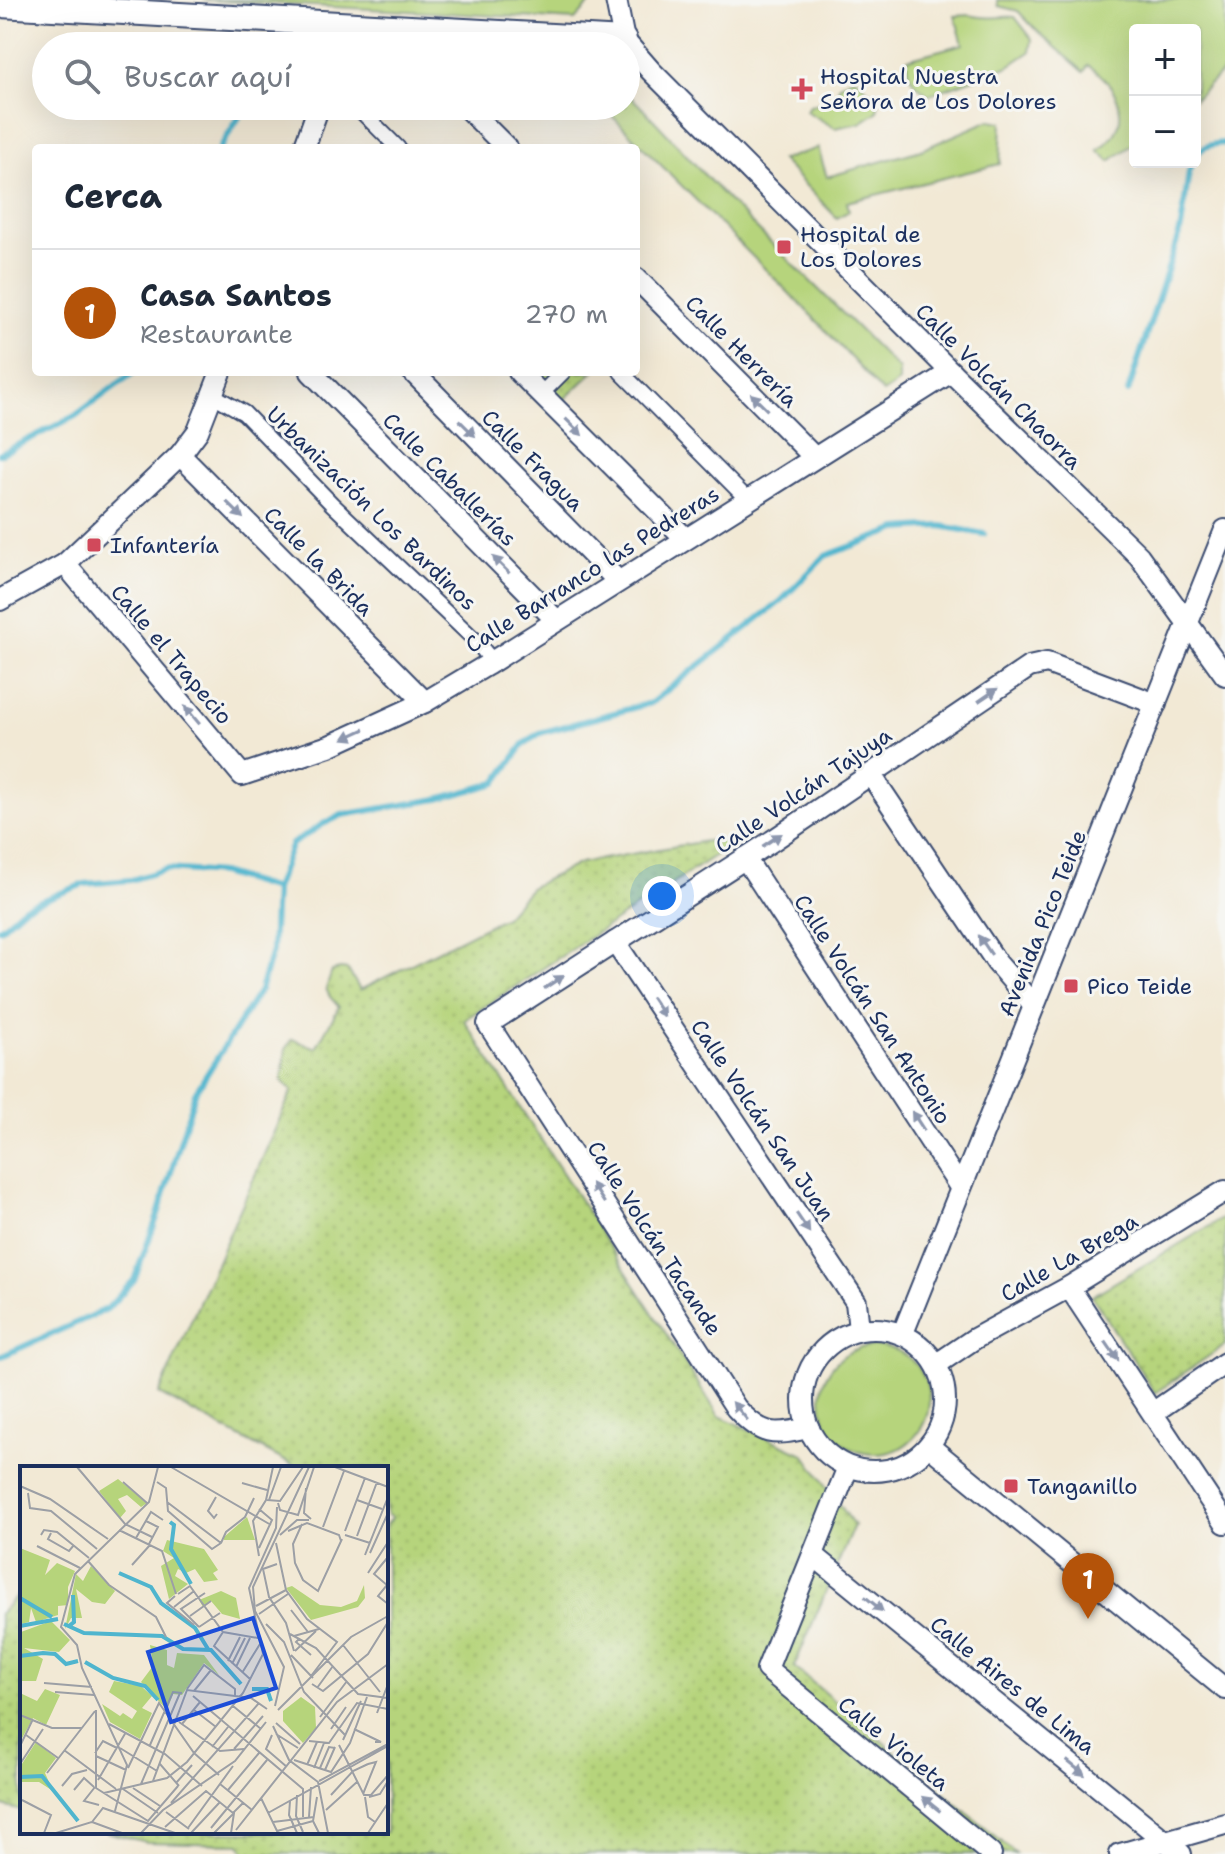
<!DOCTYPE html>
<html lang="es">
<meta charset="utf-8">
<style>
:root{--surface:#fff;--page:#f2f2f3;--text:#1f2937;--muted:#747a83;--line:#e0e1e3;--accent:#b45309}
body{margin:0;font-family:"Shantell Sans",sans-serif;background:var(--page);color:var(--text)}
.controls{position:absolute;right:24px;top:24px;display:grid;overflow:hidden;border-radius:8px;box-shadow:0 8px 32px #0002}
.controls button{width:72px;height:72px;display:grid;place-items:center;padding:0;border:0;border-bottom:2px solid var(--line);background:var(--surface);color:var(--text);font:40px sans-serif}
.you{position:absolute;left:662px;top:896px;width:28px;height:28px;margin:-20px;border:6px solid #fff;border-radius:50%;background:#1a73e8;box-shadow:0 0 0 12px #1a73e833}
.badge{display:grid;place-items:center;width:52px;height:52px;border-radius:50%;background:var(--accent);color:#fff;font-size:26px;font-weight:700}
.pin{position:absolute;translate:-50% -66px;filter:drop-shadow(0 2px 4px #0008)}
.pin::after{content:'';position:absolute;top:42px;width:28px;height:24px;background:inherit;clip-path:polygon(0 0,100% 0,50% 100%)}
.list{margin:0;padding:0;list-style:none}
h2{display:flex;justify-content:space-between;align-items:center;height:104px;margin:0;padding:0 32px;font-size:34px}
h2 small{font-size:26px;font-weight:400;color:var(--muted)}
.list li{display:grid;grid-template-columns:52px 1fr auto;gap:24px;align-items:center;box-sizing:border-box;height:128px;padding:0 32px;border-top:2px solid var(--line)}
.list b{display:block;font-size:30px;white-space:nowrap}
.list p{margin:0;font-size:26px;white-space:nowrap;color:var(--muted)}
.list em{font-size:26px;font-style:normal;color:var(--muted)}
.icon{flex:none;width:44px;height:44px;fill:none;stroke:currentColor;stroke-width:2;stroke-linecap:round;stroke-linejoin:round}
.map{position:relative;flex:none;width:1225px;height:1854px;overflow:hidden}
.search{position:absolute;background:var(--surface);box-shadow:0 8px 32px #0002;left:32px;top:32px;width:608px;height:88px;display:flex;align-items:center;gap:20px;box-sizing:border-box;padding:0 28px;border-radius:44px;color:var(--muted);font-size:30px}
.panel{position:absolute;background:var(--surface);box-shadow:0 8px 32px #0002;left:32px;top:144px;width:608px;height:232px;border-radius:8px}
.map>svg:first-child{display:block}
.grass{fill:url(#grass-dots);stroke:#68826c;stroke-width:2}
.garden{fill:#b6d47b;stroke:#68826c;stroke-width:2}
.lines{fill:none;stroke-linecap:round;stroke-linejoin:round}
.stream{stroke:#4fb5ce;stroke-width:6}
.pedestrian-casing{stroke:#3b4b70;stroke-width:18}
.minor-casing{stroke:#3b4b70;stroke-width:24}
.tertiary-casing{stroke:#3b4b70;stroke-width:28}
.pedestrian{stroke:#fff;stroke-width:14}
.minor{stroke:#fff;stroke-width:20}
.tertiary{stroke:#fff;stroke-width:24}
.oneway{fill:#8d97ae}
.poi-dot{fill:#d1495b;stroke:#f6f6f2;stroke-width:3}
.labels{text-anchor:middle;stroke-width:6;stroke-linejoin:round;paint-order:stroke}
.poi-label{font-size:22px;fill:#1b2f5e;stroke:#f6f6f2;text-anchor:start}
.street-label{font-size:22px;fill:#1b2f5e;stroke:#f6f6f2}
.inset-river{fill:none;stroke:#4fb5ce;stroke-width:4}
.inset-road{fill:none;stroke:#9c9fa5;stroke-width:2}
.view{fill:#1d4ed8;fill-opacity:0.15;stroke:#1d4ed8;stroke-width:4}
.inset-edge{fill:none;stroke:#1b2f5e;stroke-width:4}
</style>
<div class="map">
<svg width="1225" height="1854" viewBox="0 0 1225 1854">
<defs>
<pattern id="grass-dots" width="8" height="8" patternUnits="userSpaceOnUse" patternTransform="scale(2)"><rect width="8" height="8" fill="#b6d47b"/><path d="M2 2h.1M6 6h.1" fill="none" stroke="#9cb66d" stroke-width="1.8" stroke-linecap="round"/></pattern>
</defs>
<rect width="100%" height="100%" fill="#f6f6f2"/>
<filter id="ink" filterUnits="userSpaceOnUse"><feTurbulence type="fractalNoise" baseFrequency=".0125" numOctaves="2"/><feDisplacementMap in="SourceGraphic" scale="16" xChannelSelector="R" yChannelSelector="G"/><feConvolveMatrix kernelMatrix="1 2 1 2 8 2 1 2 1" color-interpolation-filters="sRGB"/></filter>
<filter id="wash" filterUnits="userSpaceOnUse"><feTurbulence type="fractalNoise" baseFrequency=".006" numOctaves="4" result="noise"/><feDisplacementMap in="SourceGraphic" scale="32" xChannelSelector="R" yChannelSelector="G"/><feGaussianBlur stdDeviation="1.8" result="paint"/><feColorMatrix in="noise" values="0 0 0 0 0 0 0 0 0 0 0 0 0 0 0 0 0 1.4 0 .05"/><feComposite in="paint" operator="in"/></filter>
<g filter="url(#wash)">
<rect width="100%" height="100%" fill="#f2e9d5"/>
<g class="grass">
<path d="M 519,372 L 593,372 L 555,408 Z"/>
<path d="M 706,841 L 737,841 L 464,1020 L 719,1416 L 804,1454 L 854,1525 L 794,1667 L 1016,1854 L 246,1854 L 240,1844 L 146,1842 L 106,1832 L 386,1832 L 386,1524 L 392,1518 L 386,1514 L 386,1468 L 298,1468 L 159,1394 L 292,1091 L 282,1081 L 286,1048 L 292,1039 L 316,1048 L 339,1007 L 330,997 L 326,989 L 332,971 L 340,969 L 348,970 L 360,990 L 505,917 L 531,887 L 580,863 Z"/>
<path d="M 1225,1217 L 1225,1345 L 1155,1393 L 1092,1296 Z"/>
<path d="M 22,1590 L 22,1811 L 0,1805 L 0,1613 Z"/>
</g>
<g class="garden">
<path d="M 203,0 L 590,0 L 591,3 L 575,20 Z"/>
<path d="M 997,0 L 1225,0 L 1225,69 L 1195,99 L 1195,30 L 1135,30 L 1135,143 L 1110,161 L 1098,150 C 1136,125 1120,86 1088,65 L 1084,72 L 1035,29 L 1018,11 L 998,6 Z"/>
<path d="M 970,15 C 986,20 998,16 1015,17 L 1032,39 L 1030,52 L 1009,66 L 929,95 C 916,86 905,76 907,59 L 963,44 L 955,16 Z"/>
<path d="M 854,77 L 879,100 L 877,112 L 860,123 L 835,128 L 806,111 L 809,106 L 833,101 L 840,85 Z"/>
<path d="M 626,92 C 665,129 699,171 737,209 C 791,263 846,315 899,370 L 899,382 L 883,393 L 817,321 L 602,106 L 626,106 Z"/>
<path d="M 990,120 L 1002,122 L 1000,164 L 847,202 L 849,211 L 837,218 L 781,160 L 818,148 L 827,177 L 921,150 Z"/>
<circle cx="875" cy="1400" r="54"/>
</g>
<g class="lines">
<g class="stream">
<path d="M 220,148 L 246,106"/>
<path d="M 1195,158 C 1201,145 1212,144 1225,143"/>
<path d="M 1128,392 L 1181,228 L 1189,171 L 1193,162"/>
<path d="M 0,454 L 75,416 L 134,372"/>
<path d="M 0,929 L 25,907 L 84,884 L 131,880 L 167,869 L 221,873 L 275,889"/>
<path d="M 0,1357 L 107,1309 L 134,1280 L 158,1215 L 195,1093 L 260,990 L 272,951 L 275,889 L 292,844 L 323,824 L 342,815 L 438,799 L 496,783 L 524,744 L 540,733 L 651,703 L 781,601 L 825,556 L 898,529 L 941,526 L 984,534"/>
</g>
</g>
</g>
<g filter="url(#ink)">
<g class="lines">
<g class="pedestrian-casing">
<g id="pedestrian">
<path d="M 356,106 L 398,148"/>
<path d="M 621,372 L 747,499"/>
<path d="M 541,394 L 563,372"/>
<path d="M 213,395 L 244,413 L 332,504 L 476,641 L 493,662"/>
</g>
</g>
<g class="minor-casing">
<g id="minor">
<path d="M 616,0 L 624,40 L 651,71 L 951,372 L 1139,556 L 1225,675"/>
<path d="M 342,46 L 349,26"/>
<path d="M 465,106 L 507,148"/>
<path d="M 304,148 L 319,106"/>
<path d="M 636,278 L 814,457"/>
<path d="M 311,372 L 556,620"/>
<path d="M 413,372 L 618,581"/>
<path d="M 519,372 L 685,538"/>
<path d="M 180,455 L 425,702"/>
<path d="M 65,564 L 242,775 L 329,746 L 425,702 L 487,665 L 951,372"/>
<path d="M 0,600 L 65,564 L 180,455 L 198,431 L 221,372"/>
<path d="M 871,775 L 997,963 L 1034,1006"/>
<path d="M 745,858 L 960,1187"/>
<path d="M 615,942 L 846,1287 L 856,1302 L 859,1329"/>
<path d="M 1069,1287 L 1225,1523"/>
<circle cx="874" cy="1400" r="71"/>
<path d="M 903,1333 L 1225,530"/>
<path d="M 937,1364 L 974,1339 L 1069,1287 L 1225,1191"/>
<path d="M 1154,1412 L 1225,1363"/>
<path d="M 809,1428 C 772,1436 762,1436 736,1408 L 488,1024 L 772,841 L 1029,667 L 1047,663 L 1156,704"/>
<path d="M 929,1446 L 1225,1689"/>
<path d="M 848,1467 L 767,1669 L 991,1854"/>
<path d="M 813,1555 L 1181,1854"/>
<path d="M 1120,1854 L 1225,1824"/>
</g>
</g>
<g class="tertiary-casing">
<path id="tertiary" d="M 0,5 L 624,40"/>
</g>
<use href="#pedestrian" class="pedestrian"/>
<use href="#minor" class="minor"/>
<use href="#tertiary" class="tertiary"/>
</g>
<defs><path id="oneway-solid" d="M-6-.8H1V-3.2L6.5 0L1 3.2V.8H-6Z" transform="scale(2)"/></defs>
<g class="oneway">
<use href="#oneway-solid" transform="translate(759 402) rotate(-135)"/>
<use href="#oneway-solid" transform="translate(574 427) rotate(45)"/>
<use href="#oneway-solid" transform="translate(467 428) rotate(45)"/>
<use href="#oneway-solid" transform="translate(235 510) rotate(45)"/>
<use href="#oneway-solid" transform="translate(501 565) rotate(-135)"/>
<use href="#oneway-solid" transform="translate(988 695) rotate(-34)"/>
<use href="#oneway-solid" transform="translate(192 715) rotate(-130)"/>
<use href="#oneway-solid" transform="translate(354 734) rotate(155)"/>
<use href="#oneway-solid" transform="translate(772 840) rotate(-33)"/>
<use href="#oneway-solid" transform="translate(985 945) rotate(-124)"/>
<use href="#oneway-solid" transform="translate(554 982) rotate(-33)"/>
<use href="#oneway-solid" transform="translate(658 1007) rotate(56)"/>
<use href="#oneway-solid" transform="translate(918 1121) rotate(-123)"/>
<use href="#oneway-solid" transform="translate(598 1193) rotate(-123)"/>
<use href="#oneway-solid" transform="translate(803 1223) rotate(56)"/>
<use href="#oneway-solid" transform="translate(1112 1351) rotate(56)"/>
<use href="#oneway-solid" transform="translate(740 1411) rotate(-130)"/>
<use href="#oneway-solid" transform="translate(874 1604) rotate(39)"/>
<use href="#oneway-solid" transform="translate(1076 1768) rotate(39)"/>
<use href="#oneway-solid" transform="translate(931 1804) rotate(-141)"/>
</g>
</g>
<g class="poi-dot">
<path d="M798 77h8v8h8v8h-8v8h-8v-8h-8v-8h8z"/>
<rect x="776" y="239" width="16" height="16" rx="4"/>
<rect x="86" y="537" width="16" height="16" rx="4"/>
<rect x="1063" y="978" width="16" height="16" rx="4"/>
<rect x="1003" y="1478" width="16" height="16" rx="4"/>
</g>
<g class="labels">
<g class="poi-label">
<text x="820" y="84">Hospital Nuestra<tspan x="820" dy="25">Señora de Los Dolores</tspan></text>
<text x="800" y="242">Hospital de<tspan x="800" dy="25">Los Dolores</tspan></text>
<text x="110" y="553">Infantería</text>
<text x="1087" y="994">Pico Teide</text>
<text x="1027" y="1494">Tanganillo</text>
</g>
<g class="street-label">
<text transform="translate(742 351) rotate(45)" y="8">Calle Herrería</text>
<text transform="translate(999 386) rotate(45)" y="8">Calle Volcán Chaorra</text>
<text transform="translate(533 460) rotate(45)" y="8">Calle Fragua</text>
<text transform="translate(450 479) rotate(45)" y="8">Calle Caballerías</text>
<text transform="translate(372 508) rotate(44)" y="8">Urbanización Los Bardinos</text>
<text transform="translate(319 561) rotate(45)" y="8">Calle la Brida</text>
<text transform="translate(592 569) rotate(-32)" y="8">Calle Barranco las Pedreras</text>
<text transform="translate(172 654) rotate(50)" y="8">Calle el Trapecio</text>
<text transform="translate(803 790) rotate(-34)" y="8">Calle Volcán Tajuya</text>
<text transform="translate(1042 923) rotate(-68)" y="8">Avenida Pico Teide</text>
<text transform="translate(873 1009) rotate(57)" y="8">Calle Volcán San Antonio</text>
<text transform="translate(763 1120) rotate(56)" y="8">Calle Volcán San Juan</text>
<text transform="translate(655 1238) rotate(57)" y="8">Calle Volcán Tacande</text>
<text transform="translate(1069 1257) rotate(-30)" y="8">Calle La Brega</text>
<text transform="translate(1013 1685) rotate(39)" y="8">Calle Aires de Lima</text>
<text transform="translate(894 1743) rotate(39)" y="8">Calle Violeta</text>
</g>
</g>
<g transform="translate(20 1466)">
<rect width="368" height="368" fill="#f2e9d5"/>
<path d="M 98,13 L 127,37 L 121,41 L 107,29 L 98,33 L 106,45 L 100,52 L 79,25 ZM 227,51 L 235,74 L 204,74 L 204,71 ZM 147,74 L 184,83 L 198,104 L 193,107 L 198,114 L 184,116 L 175,103 L 166,107 L 158,103 L 155,110 L 168,118 L 149,133 L 141,100 L 154,92 L 143,85 ZM 0,82 L 30,94 L 25,109 L 37,97 L 55,105 L 48,121 L 48,139 L 38,140 L 38,149 L 16,156 L 11,142 L 9,156 L 1,158 ZM 71,100 L 95,125 L 85,138 L 72,136 L 56,123 L 62,152 L 51,152 L 45,163 L 56,108 L 63,115 ZM 344,119 L 345,132 L 338,141 L 291,154 L 266,122 L 272,120 L 300,139 L 321,141 L 337,135 ZM 201,125 L 216,132 L 220,153 L 202,148 L 191,135 L 183,141 L 179,134 ZM 31,155 L 50,174 L 39,186 L 4,182 L 23,193 L 16,215 L 0,215 L 1,166 ZM 130,179 L 147,184 L 147,199 L 154,202 L 157,187 L 184,189 L 199,209 L 184,197 L 162,229 L 153,228 L 147,244 L 121,216 L 133,200 ZM 94,215 L 121,220 L 132,230 L 122,242 L 132,247 L 120,273 L 90,256 L 82,238 L 100,250 L 103,247 L 112,253 L 117,245 L 89,226 ZM 25,223 L 40,229 L 26,259 L 13,252 L 0,276 L 0,227 L 17,235 ZM 16,276 L 36,292 L 25,307 L 33,325 L 19,316 L 0,316 L 0,301 Z" fill="#b6d47b"/>
<path d="M 281,231 L 295,241 L 296,262 L 283,277 L 263,255 L 263,245 Z" fill="#b6d47b"/>
<path class="inset-river" d="M 150,56 L 154,59 L 151,83 L 171,118M 99,107 L 131,121 L 141,137 L 175,162 L 188,183M 0,132 L 32,151M 44,158 L 64,167 L 142,170 L 163,183 L 191,184 L 221,218M 0,160 L 38,153M 49,160 L 54,156 L 53,129M 0,190 L 23,187 L 35,188 L 46,198 L 58,195M 65,196 L 93,212 L 125,220 L 138,234M 232,223 L 247,223 L 251,235M 0,311 L 22,310 L 58,355"/>
<path class="inset-road" d="M 57,1 L 105,58 L 132,71M 151,1 L 251,59M 315,1 L 368,21M 103,16 L 127,37M 137,16 L 146,22 L 148,45 L 192,83 L 201,77M 222,17 L 247,24M 0,20 L 30,33 L 88,73M 286,22 L 284,47 L 291,53M 8,27 L 10,42 L 31,45 L 77,83M 196,31 L 188,45 L 194,52 L 197,48M 247,34 L 260,35 L 283,1M 249,34 L 261,1M 337,34 L 362,43M 147,36 L 201,77M 258,37 L 260,44 L 278,49 L 294,1M 239,43 L 252,54 L 239,82M 126,55 L 138,61 L 129,78M 282,58 L 273,78 L 275,97 L 283,114 L 298,125 L 322,73M 303,61 L 324,5M 99,64 L 142,85 L 156,128M 268,65 L 287,57 L 319,69 L 321,75M 325,65 L 345,12M 31,67 L 28,73 L 49,85 L 54,79M 21,69 L 24,64 L 37,66 L 69,92M 260,69 L 277,54 L 289,54M 325,69 L 350,77M 337,70 L 357,16M 116,72 L 131,46 L 143,54M 201,77 L 206,66 L 225,51 L 234,32M 256,77 L 266,124 L 287,153 L 317,176 L 291,210M 17,80 L 60,102M 350,87 L 368,47M 345,89 L 368,31M 239,90 L 233,55 L 246,34 L 253,1M 368,91 L 354,108 L 368,120M 68,95 L 89,119 L 136,151 L 146,171M 257,98 L 243,103 L 249,131 L 266,157 L 274,185M 112,99 L 130,79M 348,107 L 368,76M 367,119 L 358,130 L 368,138M 158,128 L 170,120 L 203,166 L 238,172M 155,130 L 147,137 L 174,159M 236,140 L 266,124M 154,141 L 174,125M 271,144 L 288,166M 239,148 L 268,128M 170,150 L 191,135M 246,158 L 264,176 L 284,226 L 325,269M 179,161 L 161,143 L 185,127M 179,161 L 200,147M 203,166 L 194,180 L 230,213M 270,168 L 296,182 L 338,228 L 368,232M 274,170 L 299,163M 279,173 L 276,176 L 291,189M 323,179 L 360,226M 275,185 L 296,165M 243,188 L 229,122 L 256,62 L 257,41M 271,189 L 293,212M 208,195 L 220,171M 212,198 L 225,172M 216,201 L 230,172M 222,207 L 240,178M 24,217 L 72,221M 292,218 L 303,225 L 348,188 L 368,156M 297,222 L 313,200M 167,223 L 184,199 L 215,223 L 215,231M 174,225 L 191,204M 35,226 L 74,229M 173,230 L 283,323 L 283,351M 213,240 L 241,263M 255,240 L 264,201 L 235,145 L 233,121 L 289,1M 76,244 L 76,322 L 128,355 L 158,320M 174,244 L 196,261M 258,244 L 331,171 L 368,150M 357,247 L 368,218M 0,249 L 32,262 L 62,262M 300,251 L 327,215M 159,256 L 200,285 L 224,283M 256,257 L 280,278M 89,258 L 145,288 L 182,320M 162,258 L 180,236M 253,260 L 269,294 L 298,316 L 308,367M 311,263 L 326,241M 334,263 L 361,276 L 355,276M 256,268 L 278,282M 6,269 L 38,292M 252,269 L 246,283 L 267,301M 323,274 L 341,235M 289,275 L 309,277 L 337,237 L 368,243M 130,279 L 153,226 L 162,227M 319,279 L 344,329 L 351,329 L 368,309M 0,280 L 13,253M 192,281 L 208,261M 100,282 L 137,305M 214,283 L 243,250M 44,284 L 96,323M 75,287 L 83,275 L 97,282M 76,290 L 106,304M 274,294 L 311,306 L 330,277 L 347,231M 0,298 L 23,263M 140,298 L 159,320M 287,299 L 297,276M 108,302 L 139,237 L 174,287 L 199,309M 294,302 L 304,277M 300,302 L 309,281 L 315,282M 305,304 L 315,281M 27,307 L 75,245M 78,314 L 106,266M 133,315 L 167,224 L 231,232 L 247,243M 299,315 L 368,278M 156,317 L 172,299M 121,318 L 160,227M 200,318 L 232,344M 42,320 L 52,308 L 67,304M 75,321 L 64,335 L 79,339M 113,322 L 140,340M 103,323 L 138,347M 54,324 L 64,312 L 74,321M 208,324 L 239,287M 84,327 L 147,312 L 167,296 L 223,227 L 243,188M 343,328 L 356,296 L 348,298M 277,329 L 276,350 L 283,366M 311,329 L 333,305 L 348,298M 297,331 L 293,355 L 299,367M 345,331 L 348,351 L 355,356M 349,331 L 360,328 L 368,315M 241,332 L 258,367M 2,334 L 31,349 L 24,367M 270,335 L 269,349 L 277,367M 151,337 L 239,237M 306,344 L 338,315M 95,345 L 107,299 L 62,202 L 57,179 L 41,161 L 55,108 L 129,36 L 138,1M 146,346 L 169,363M 248,347 L 368,280M 289,351 L 291,321M 72,356 L 102,367M 253,356 L 294,351M 145,361 L 186,325 L 213,347 L 223,337M 168,362 L 213,300M 191,362 L 247,294M 216,364 L 317,236 L 368,198M 257,365 L 293,355M 36,367 L 72,356 L 83,342 L 155,367M 121,367 L 143,344 L 215,295 L 246,256M 171,367 L 200,336M 194,367 L 214,347 L 211,367M 348,367 L 368,337"/>
<path class="view" d="M 233,152 L 256,222 L 151,256 L 128,186 Z"/>
<rect width="368" height="368" class="inset-edge"/>
</g>
</svg>
<div class="controls">
<button>+</button>
<button>−</button>
</div>
<div class="you"></div>
<div class="pin badge" style="left:1088px;top:1619px">1</div>
<div class="search"><svg class="icon" aria-label="search" viewBox="0 0 24 24"><circle cx="10" cy="10" r="6"/><path d="M15 15l6 6"/></svg>Buscar aquí</div>
<section class="panel">
<h2>Cerca<small></small></h2>
<ul class="list">
<li><span class="badge">1</span><div><b>Casa Santos</b><p>Restaurante</p></div><em>270 m</em></li>
</ul>
</section>
</div>
